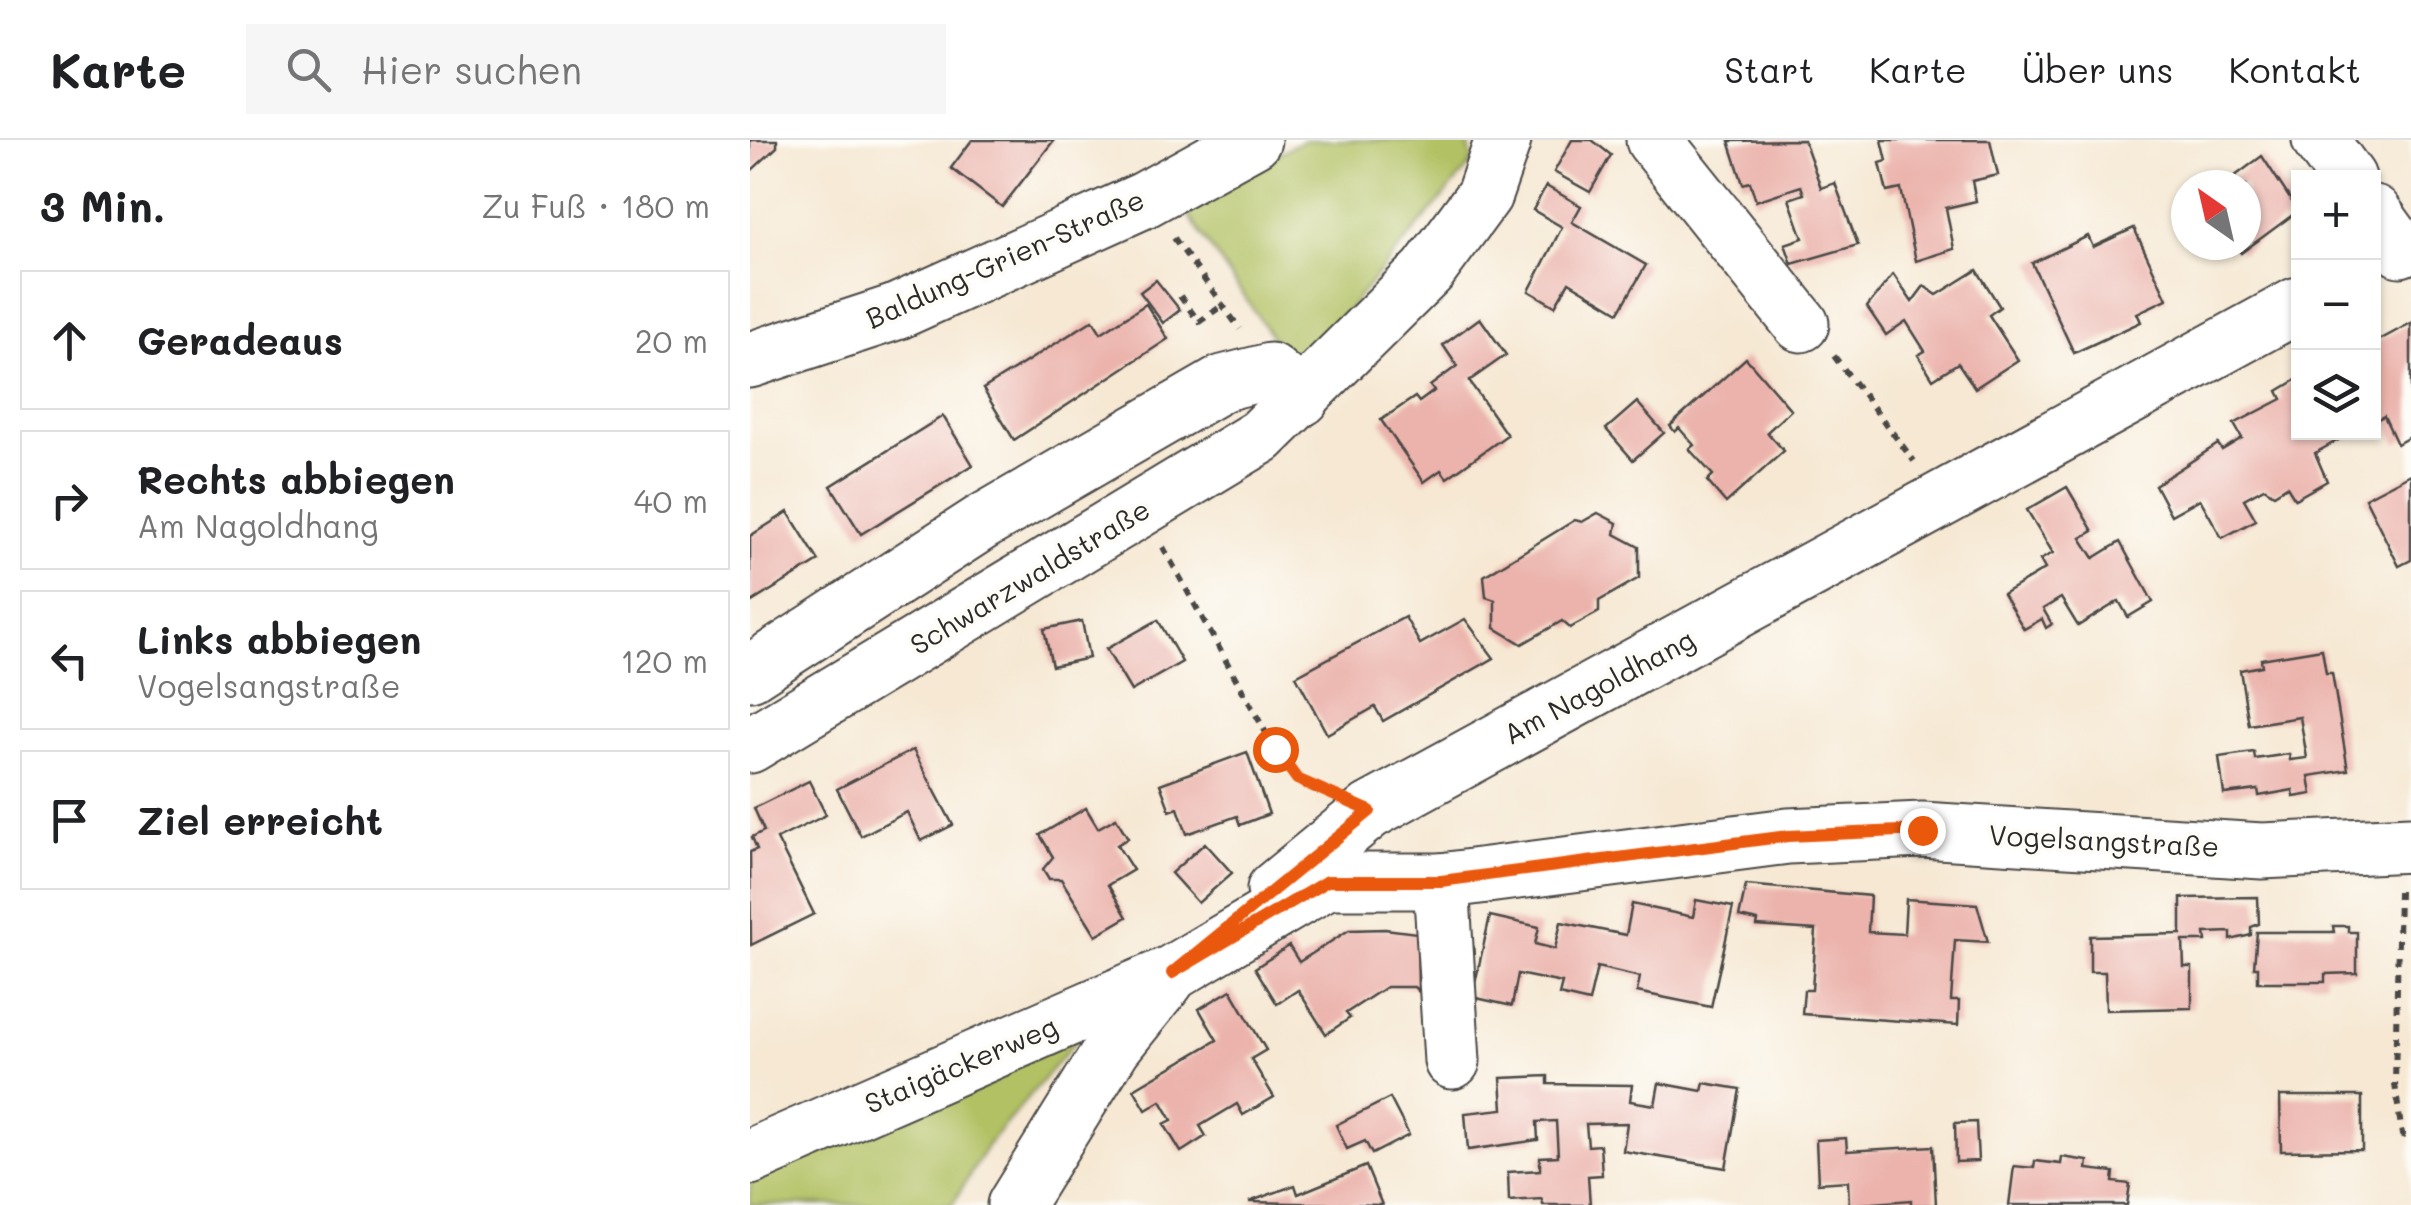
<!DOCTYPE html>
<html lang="de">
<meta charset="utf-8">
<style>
:root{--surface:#fff;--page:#f6f6f6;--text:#202124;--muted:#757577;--line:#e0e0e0}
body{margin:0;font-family:Mali,sans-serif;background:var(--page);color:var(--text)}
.controls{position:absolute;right:30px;top:30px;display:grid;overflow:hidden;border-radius:0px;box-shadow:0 2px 8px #0004}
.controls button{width:90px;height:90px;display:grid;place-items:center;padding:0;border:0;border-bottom:2px solid var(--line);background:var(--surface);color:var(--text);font:50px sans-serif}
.compass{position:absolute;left:1421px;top:30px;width:90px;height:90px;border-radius:50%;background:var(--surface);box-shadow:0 2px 8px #0004;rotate:326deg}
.stop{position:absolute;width:30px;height:30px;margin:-22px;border:8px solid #ea580c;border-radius:50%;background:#fff}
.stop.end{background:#ea580c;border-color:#fff;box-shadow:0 2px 10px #0008}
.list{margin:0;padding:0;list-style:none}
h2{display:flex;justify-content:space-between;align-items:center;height:130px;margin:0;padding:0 40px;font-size:42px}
h2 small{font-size:32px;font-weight:400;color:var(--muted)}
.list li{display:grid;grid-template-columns:65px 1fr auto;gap:30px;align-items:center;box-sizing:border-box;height:140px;margin:0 20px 20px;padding:0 20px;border:2px solid var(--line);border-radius:0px}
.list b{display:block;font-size:38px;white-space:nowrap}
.list p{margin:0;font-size:32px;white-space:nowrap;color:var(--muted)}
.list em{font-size:32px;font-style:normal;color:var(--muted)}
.icon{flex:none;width:55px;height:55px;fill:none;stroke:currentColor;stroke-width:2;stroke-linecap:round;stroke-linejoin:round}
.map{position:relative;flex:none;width:1661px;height:1065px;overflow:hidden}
header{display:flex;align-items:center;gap:60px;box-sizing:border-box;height:140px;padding:0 50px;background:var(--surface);border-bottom:2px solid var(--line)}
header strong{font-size:48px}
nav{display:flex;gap:55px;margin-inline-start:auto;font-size:35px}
.search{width:700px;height:90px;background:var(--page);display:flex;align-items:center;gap:25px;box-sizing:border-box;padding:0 35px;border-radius:0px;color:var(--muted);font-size:38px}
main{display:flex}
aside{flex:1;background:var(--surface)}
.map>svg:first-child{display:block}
.green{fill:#b2c164;stroke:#6e7648;stroke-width:2.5}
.building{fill:#ebb3ac}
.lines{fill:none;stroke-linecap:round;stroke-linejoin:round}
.minor-casing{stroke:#494744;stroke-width:59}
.path{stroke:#494744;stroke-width:6;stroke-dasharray:8 8;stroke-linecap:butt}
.minor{stroke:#fff;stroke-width:55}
.route{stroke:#ea580c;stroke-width:12}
.labels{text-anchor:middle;stroke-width:8;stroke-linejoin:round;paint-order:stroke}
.street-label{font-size:28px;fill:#2b2b2b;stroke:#fdfcf7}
</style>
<header>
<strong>Karte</strong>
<div class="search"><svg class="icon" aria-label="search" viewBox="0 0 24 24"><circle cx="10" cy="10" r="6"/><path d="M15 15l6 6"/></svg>Hier suchen</div>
<nav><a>Start</a><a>Karte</a><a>Über uns</a><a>Kontakt</a></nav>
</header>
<main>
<aside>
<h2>3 Min.<small>Zu Fuß · 180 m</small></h2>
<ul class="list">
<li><svg class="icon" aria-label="ahead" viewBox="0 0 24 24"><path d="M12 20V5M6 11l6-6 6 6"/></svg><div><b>Geradeaus</b></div><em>20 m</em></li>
<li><svg class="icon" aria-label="right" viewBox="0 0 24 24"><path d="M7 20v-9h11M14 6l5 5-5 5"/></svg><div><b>Rechts abbiegen</b><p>Am Nagoldhang</p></div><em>40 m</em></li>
<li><svg class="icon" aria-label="left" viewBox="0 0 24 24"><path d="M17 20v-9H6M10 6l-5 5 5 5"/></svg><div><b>Links abbiegen</b><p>Vogelsangstraße</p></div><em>120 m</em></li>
<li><svg class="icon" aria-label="arrive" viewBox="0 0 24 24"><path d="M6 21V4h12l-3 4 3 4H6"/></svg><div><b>Ziel erreicht</b></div></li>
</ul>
</aside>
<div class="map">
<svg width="1661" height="1065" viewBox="0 0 1661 1065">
<rect width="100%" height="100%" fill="#fdfcf7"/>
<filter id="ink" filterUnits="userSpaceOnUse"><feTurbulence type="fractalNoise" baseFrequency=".01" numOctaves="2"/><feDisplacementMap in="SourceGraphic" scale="20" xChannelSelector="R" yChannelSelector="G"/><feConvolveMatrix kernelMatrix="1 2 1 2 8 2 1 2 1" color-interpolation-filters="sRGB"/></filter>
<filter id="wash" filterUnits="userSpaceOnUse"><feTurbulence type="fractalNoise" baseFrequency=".0048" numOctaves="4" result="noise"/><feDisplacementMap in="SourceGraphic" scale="40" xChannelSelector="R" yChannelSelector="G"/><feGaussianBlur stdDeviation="2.25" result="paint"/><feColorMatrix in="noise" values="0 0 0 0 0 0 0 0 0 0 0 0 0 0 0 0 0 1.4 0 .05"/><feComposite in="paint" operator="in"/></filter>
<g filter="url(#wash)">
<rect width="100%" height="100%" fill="#f6e8d3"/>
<g class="green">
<path d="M 554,0 L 717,0 L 723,22 L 552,224 L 522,197 L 439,76 L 449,54 Z"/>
<path d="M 341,883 L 237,1006 L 202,1065 L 0,1065 L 0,1031 Z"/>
</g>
<g id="blocks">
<g class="building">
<path d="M 0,0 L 27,0 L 27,7 L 0,32 Z"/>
<path d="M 222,0 L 304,0 L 252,67 L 201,28 Z"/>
<path d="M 822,0 L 842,0 L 861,15 L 840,52 L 804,32 Z"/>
<path d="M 1054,0 L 1071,48 L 1085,43 L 1108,105 L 1042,124 L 1035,104 L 1053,98 L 1039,59 L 1054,54 L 1051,46 L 1006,61 L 1000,42 L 993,44 L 979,1 Z"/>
<path d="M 1132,0 L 1240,0 L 1248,35 L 1222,41 L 1226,61 L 1196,68 L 1204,109 L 1166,121 L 1151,49 L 1137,52 L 1130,23 L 1137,21 Z"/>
<path d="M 1512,16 L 1548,71 L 1491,113 L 1485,105 L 1496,105 L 1496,45 L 1473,45 Z"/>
<path d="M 796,46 L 831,66 L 822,82 L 896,125 L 869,172 L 819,142 L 805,166 L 779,151 L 812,87 L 783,70 Z"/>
<path d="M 1384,88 L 1417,159 L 1387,173 L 1391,182 L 1324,213 L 1282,123 L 1338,96 L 1343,107 Z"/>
<path d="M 1227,130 L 1250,167 L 1239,175 L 1268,220 L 1225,248 L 1208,223 L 1183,239 L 1168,215 L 1175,211 L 1156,181 L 1136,195 L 1117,167 L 1143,134 L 1162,162 L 1174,146 L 1187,155 Z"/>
<path d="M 406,140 L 430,170 L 413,183 L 390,152 Z"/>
<path d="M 396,164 L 418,199 L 264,300 L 233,249 L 343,180 L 351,193 Z"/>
<path d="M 730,178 L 756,215 L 719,241 L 757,295 L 697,338 L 691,330 L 674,342 L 631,280 L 665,257 L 669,262 L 684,251 L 680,246 L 707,226 L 693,205 Z"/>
<path d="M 1661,183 L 1661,296 L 1647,304 L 1634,276 L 1624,281 L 1624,203 Z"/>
<path d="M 996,218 L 1041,270 L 1017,292 L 1034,311 L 976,363 L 957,341 L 963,335 L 939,309 L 944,305 L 929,288 L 925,292 L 920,286 Z"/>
<path d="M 1548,239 L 1548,292 L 1603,292 L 1565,313 L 1577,341 L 1545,359 L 1537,346 L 1524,354 L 1514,348 L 1494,359 L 1506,380 L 1472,398 L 1450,359 L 1421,375 L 1405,345 L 1468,304 L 1472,310 L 1492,298 L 1484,284 L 1532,259 L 1528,251 Z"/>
<path d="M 887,262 L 914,293 L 883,320 L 856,289 Z"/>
<path d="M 193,276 L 223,325 L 111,394 L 81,346 Z"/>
<path d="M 1661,334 L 1661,420 L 1649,426 L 1615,358 Z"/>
<path d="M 1317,347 L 1343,391 L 1331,398 L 1344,418 L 1370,402 L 1403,462 L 1378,477 L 1369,461 L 1328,486 L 1311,458 L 1293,469 L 1302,484 L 1296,488 L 1292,479 L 1274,489 L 1253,454 L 1295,429 L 1290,420 L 1303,413 L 1277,370 Z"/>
<path d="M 38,372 L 69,421 L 0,463 L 0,396 Z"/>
<path d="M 848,373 L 867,383 L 865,394 L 889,407 L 889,438 L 849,461 L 849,472 L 820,488 L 812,481 L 772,504 L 745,488 L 745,460 L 736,457 L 734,436 L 825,380 L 832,382 Z"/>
<path d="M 655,477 L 670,504 L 715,479 L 744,518 L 633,581 L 625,567 L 577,594 L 546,536 Z"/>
<path d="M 408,480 L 432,522 L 381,551 L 356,509 Z"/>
<path d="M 332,481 L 339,518 L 302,526 L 294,489 Z"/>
<path d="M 1572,509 L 1576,533 L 1582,533 L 1598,630 L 1559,636 L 1562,654 L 1544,657 L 1543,650 L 1509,656 L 1508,650 L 1474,654 L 1469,617 L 1504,612 L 1505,619 L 1539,614 L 1540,620 L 1557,618 L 1550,577 L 1499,585 L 1490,530 L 1512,526 L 1511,519 Z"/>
<path d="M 163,610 L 203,685 L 171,701 L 157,672 L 111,696 L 87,649 Z"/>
<path d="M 497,612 L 519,674 L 490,685 L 487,676 L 437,694 L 428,668 L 420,671 L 410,644 Z"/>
<path d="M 59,641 L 76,675 L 27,699 L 64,774 L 1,805 L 0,712 L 7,709 L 2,697 L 14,691 L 4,668 Z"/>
<path d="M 336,668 L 348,688 L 366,678 L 378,698 L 367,705 L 383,730 L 358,745 L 377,777 L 346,795 L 311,739 L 299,739 L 293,729 L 303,717 L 290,695 Z"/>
<path d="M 455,703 L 482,733 L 448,763 L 421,733 Z"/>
<path d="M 996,745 L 1120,756 L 1118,792 L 1154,794 L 1156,759 L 1227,764 L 1238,802 L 1205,800 L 1201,861 L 1209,861 L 1208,885 L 1052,874 L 1054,850 L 1062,850 L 1066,790 L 1007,786 L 1008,781 L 989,777 Z"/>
<path d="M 1508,757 L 1509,784 L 1501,787 L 1501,795 L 1481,800 L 1481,792 L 1455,793 L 1456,801 L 1433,801 L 1434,827 L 1442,827 L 1442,868 L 1356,870 L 1355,832 L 1340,832 L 1340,796 L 1431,794 L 1431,758 Z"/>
<path d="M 946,760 L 983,767 L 961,867 L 887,852 L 890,837 L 847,827 L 839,862 L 809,855 L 812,843 L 768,834 L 762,866 L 722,857 L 740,776 L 789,787 L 785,804 L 805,809 L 811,782 L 876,795 L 882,764 L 943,777 Z"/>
<path d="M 1583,786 L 1598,786 L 1598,792 L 1607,792 L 1607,833 L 1575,834 L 1575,842 L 1508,842 L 1508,827 L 1504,827 L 1507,792 L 1584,792 Z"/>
<path d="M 635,789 L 667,793 L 668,851 L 664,847 L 636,847 L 596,873 L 600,878 L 576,894 L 548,850 L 527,864 L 505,828 L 539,806 L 549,822 L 599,790 Z"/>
<path d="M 481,850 L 516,910 L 501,919 L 524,957 L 493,975 L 487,964 L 450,986 L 456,996 L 431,1012 L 414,984 L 422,980 L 411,961 L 396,970 L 384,949 L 467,900 L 449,869 Z"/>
<path d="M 798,936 L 798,944 L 882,945 L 880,961 L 905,965 L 909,943 L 952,951 L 954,943 L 990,949 L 976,1028 L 873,1011 L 877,983 L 836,984 L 838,1006 L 850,1005 L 852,1035 L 838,1036 L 840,1065 L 793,1065 L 792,1059 L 759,1061 L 758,1032 L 790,1030 L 790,1017 L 808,1016 L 806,981 L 787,982 L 788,1000 L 718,1010 L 715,973 L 753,969 L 751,938 Z"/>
<path d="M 1530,956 L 1612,956 L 1612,1010 L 1531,1011 Z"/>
<path d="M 640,958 L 659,995 L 622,1014 L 615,1001 L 597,1009 L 586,985 Z"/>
<path d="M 1226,982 L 1228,1021 L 1206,1022 L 1205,983 Z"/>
<path d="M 1096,998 L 1097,1011 L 1183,1006 L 1186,1065 L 1161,1065 L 1161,1060 L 1099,1065 L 1098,1041 L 1068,1043 L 1066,1000 Z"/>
<path d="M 1312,1017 L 1338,1021 L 1337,1029 L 1364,1032 L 1363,1042 L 1380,1044 L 1377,1065 L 1259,1065 L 1264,1026 L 1284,1028 L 1285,1021 L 1311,1024 Z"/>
<path d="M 616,1026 L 632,1065 L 499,1062 L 545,1045 L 548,1054 Z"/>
</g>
</g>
</g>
<g filter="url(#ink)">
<use href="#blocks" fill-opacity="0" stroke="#494744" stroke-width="2.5"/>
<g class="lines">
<g class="minor-casing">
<g id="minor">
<path d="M 904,0 L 1051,184"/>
<path d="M 1570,0 L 1598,38"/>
<path d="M 1624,73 L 1650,109"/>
<path d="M 0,220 L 146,172 L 394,60 L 503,0"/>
<path d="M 0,533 L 231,383 L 473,243 L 520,231 L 552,258"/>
<path d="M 0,605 L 511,296 L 678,131 L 734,55 L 753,0"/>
<path d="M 691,741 L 702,921"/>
<path d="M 525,749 L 620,671 L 1548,165"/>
<path d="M 0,1017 L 422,833 L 577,741 L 691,741 L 1038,696 L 1172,690 L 1512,711 L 1661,704"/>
<path d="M 265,1065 L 363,907 L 417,840"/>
</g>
</g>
<g class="path">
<path d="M 424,98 L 490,189"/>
<path d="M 430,156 L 449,182 L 473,165"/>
<path d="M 1084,216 L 1164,321"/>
<path d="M 413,407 L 525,609 L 547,639 L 568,651"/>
<path d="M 1649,751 L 1645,944 L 1652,995 L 1661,998"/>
</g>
<use href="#minor" class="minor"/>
</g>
</g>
<g class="lines" filter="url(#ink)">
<path class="route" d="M 525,609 L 547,639 L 620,671 L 422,833 L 577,741 L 691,741 L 1038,696 L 1172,690"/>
</g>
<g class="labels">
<g class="street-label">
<text transform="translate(255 119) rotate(-24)" y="10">Baldung-Grien-Straße</text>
<text transform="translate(280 437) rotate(-31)" y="10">Schwarzwaldstraße</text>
<text transform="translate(849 547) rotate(-28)" y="10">Am Nagoldhang</text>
<text transform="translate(1354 701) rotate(3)" y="10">Vogelsangstraße</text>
<text transform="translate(211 925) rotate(-23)" y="10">Staigäckerweg</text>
</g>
</g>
</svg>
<div class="controls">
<button>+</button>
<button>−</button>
<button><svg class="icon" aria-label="layers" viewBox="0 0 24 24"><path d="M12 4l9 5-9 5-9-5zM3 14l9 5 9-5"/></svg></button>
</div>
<svg class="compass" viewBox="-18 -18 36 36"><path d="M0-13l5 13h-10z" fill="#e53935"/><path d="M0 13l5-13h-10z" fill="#757577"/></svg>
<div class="stop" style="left:525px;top:609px"></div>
<div class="stop end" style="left:1172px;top:690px"></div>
</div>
</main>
